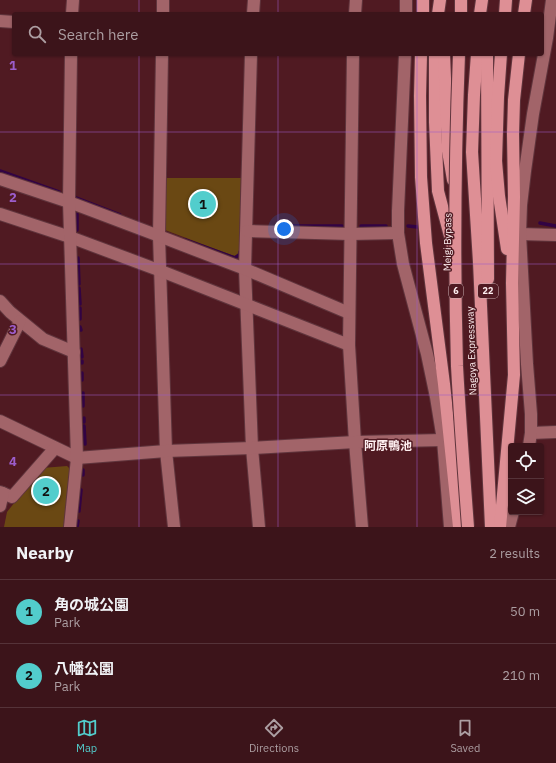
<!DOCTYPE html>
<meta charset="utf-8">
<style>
:root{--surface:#3c141a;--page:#431d23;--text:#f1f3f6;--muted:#ac9ea2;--line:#553339;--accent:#52cdcc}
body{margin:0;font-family:"IBM Plex Sans","Noto Sans JP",sans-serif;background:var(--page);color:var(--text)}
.controls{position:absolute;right:12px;bottom:12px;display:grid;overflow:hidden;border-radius:4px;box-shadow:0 1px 3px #0004}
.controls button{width:36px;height:36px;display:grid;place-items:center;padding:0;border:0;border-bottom:1px solid var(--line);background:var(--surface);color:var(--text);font:20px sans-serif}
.you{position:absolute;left:284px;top:229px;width:14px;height:14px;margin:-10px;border:3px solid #fff;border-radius:50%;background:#1a73e8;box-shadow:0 0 0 6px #1a73e833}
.badge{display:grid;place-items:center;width:26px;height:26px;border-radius:50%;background:var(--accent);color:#111;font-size:13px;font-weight:700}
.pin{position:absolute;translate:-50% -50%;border:2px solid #fff;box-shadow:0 1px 4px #0006}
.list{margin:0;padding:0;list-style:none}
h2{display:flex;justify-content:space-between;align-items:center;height:52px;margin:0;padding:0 16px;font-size:17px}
h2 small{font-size:13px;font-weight:400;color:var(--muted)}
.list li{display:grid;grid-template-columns:26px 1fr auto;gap:12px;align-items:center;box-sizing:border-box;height:64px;padding:0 16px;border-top:1px solid var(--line)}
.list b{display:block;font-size:15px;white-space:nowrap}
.list p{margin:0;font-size:13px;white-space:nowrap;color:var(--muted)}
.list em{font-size:13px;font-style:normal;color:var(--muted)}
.icon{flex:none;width:22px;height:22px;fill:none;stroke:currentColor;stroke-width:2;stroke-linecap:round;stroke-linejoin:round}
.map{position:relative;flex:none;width:556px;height:527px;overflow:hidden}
.search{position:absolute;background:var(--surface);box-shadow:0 1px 3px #0004;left:12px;right:12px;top:12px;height:44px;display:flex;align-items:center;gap:10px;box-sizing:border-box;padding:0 14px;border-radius:4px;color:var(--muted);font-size:15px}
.sheet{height:180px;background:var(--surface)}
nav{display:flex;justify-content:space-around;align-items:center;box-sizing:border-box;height:56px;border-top:1px solid var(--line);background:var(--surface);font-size:11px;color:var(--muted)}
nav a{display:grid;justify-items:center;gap:2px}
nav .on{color:var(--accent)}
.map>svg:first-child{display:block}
.green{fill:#6a4813}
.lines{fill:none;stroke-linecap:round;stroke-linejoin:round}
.stream{stroke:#320343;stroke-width:3.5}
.minor-casing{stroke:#60353d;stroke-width:14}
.highway-casing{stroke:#60353d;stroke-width:14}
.minor{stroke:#a26469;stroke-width:12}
.highway{stroke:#de8f95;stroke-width:12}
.highway-bridge-casing{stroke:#60353d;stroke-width:14;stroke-linecap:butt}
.highway-bridge{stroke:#de8f95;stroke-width:12}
.grid{fill:none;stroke:#9c5dcb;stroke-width:1;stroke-opacity:0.55}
.labels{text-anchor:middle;stroke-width:3;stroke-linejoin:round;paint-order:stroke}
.shield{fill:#501a22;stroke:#caafb2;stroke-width:1}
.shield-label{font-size:9px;font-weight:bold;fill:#feeff0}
.street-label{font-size:10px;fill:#feeff0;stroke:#501a22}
.quarter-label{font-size:12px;font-weight:bold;fill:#feeff0;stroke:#501a22}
.grid-label{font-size:13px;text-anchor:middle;font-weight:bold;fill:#9c5dcb;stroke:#501a22;stroke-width:3;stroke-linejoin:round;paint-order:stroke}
</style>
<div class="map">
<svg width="556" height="527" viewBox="0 0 556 527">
<rect width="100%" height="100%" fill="#501a22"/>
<g class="green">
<path d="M 166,178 L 241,178 L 239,254 L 234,256 L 165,230 Z"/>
<path d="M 67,466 L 71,470 L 64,527 L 4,527 L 7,512 L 42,468 Z"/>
</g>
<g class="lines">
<g class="stream">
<path d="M 0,171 L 59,192"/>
<path d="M 76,198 L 120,215"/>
<path d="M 77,214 L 77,230"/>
<path d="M 540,223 L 556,226"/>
<path d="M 278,226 L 342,226"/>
<path d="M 361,226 L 386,226"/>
<path d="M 408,226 L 418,227"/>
<path d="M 185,240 L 235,258 L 240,254 L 240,252"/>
<path d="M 78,258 L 79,284"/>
<path d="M 79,288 L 80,304"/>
<path d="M 80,308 L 80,319"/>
<path d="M 80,327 L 81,330"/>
<path d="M 81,349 L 82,357"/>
<path d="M 82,361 L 82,363"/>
<path d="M 82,373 L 82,380"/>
<path d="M 83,393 L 83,406"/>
<path d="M 84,418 L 84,422"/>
<path d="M 84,426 L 85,444"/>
<path d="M 83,475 L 83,470"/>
<path d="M 79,511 L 81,490"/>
<path d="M 77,527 L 78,521"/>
</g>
<g class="minor-casing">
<g id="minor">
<path d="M 406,0 L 406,14"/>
<path d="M 72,14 L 73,0"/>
<path d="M 163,14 L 163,0"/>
<path d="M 253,14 L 254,0"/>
<path d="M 355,14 L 356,0"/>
<path d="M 0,21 L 14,22"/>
<path d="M 162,54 L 159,236 L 166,451 L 174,527"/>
<path d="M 251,54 L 245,269 L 252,448 L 259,527"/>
<path d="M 353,54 L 349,345 L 355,442 L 362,527"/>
<path d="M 405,54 L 398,211 L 398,233 L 403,264 L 427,354 L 436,397 L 443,440 L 450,527"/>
<path d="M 0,179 L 69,202 L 159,236 L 245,269 L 349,313"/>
<path d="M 0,214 L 70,237 L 161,271 L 349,345"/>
<path d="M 247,231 L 350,234 L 398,233"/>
<path d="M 520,234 L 556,235"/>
<path d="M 0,301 L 10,312 L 43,339 L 74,352"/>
<path d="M 0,361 L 20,321"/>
<path d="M 0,421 L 77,458 L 166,451 L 252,448 L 355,442 L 443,440"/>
<path d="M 531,433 L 556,432"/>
<path d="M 529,446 L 531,433 L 531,414 L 527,364 L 520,234 L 521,205 L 525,171 L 533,114 L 547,38 L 552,0"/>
<path d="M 0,492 L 12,497 L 55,448"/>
<path d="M 0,506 L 3,493"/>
<path d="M 70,527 L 77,458 L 69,202 L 71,54"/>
<path d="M 509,527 L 513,512"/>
</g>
</g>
<g class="highway-casing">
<g id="highway">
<path d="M 423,14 L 423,0"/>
<path d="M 438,14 L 440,0"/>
<path d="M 461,14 L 461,0"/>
<path d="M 480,14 L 482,0"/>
<path d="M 505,14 L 506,0"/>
<path d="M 524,14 L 526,0"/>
<path d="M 421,54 L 420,96 L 421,177 L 426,243 L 444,384 L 459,527"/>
<path d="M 435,54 L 435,122 L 438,191 L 454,251"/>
<path d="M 444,54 L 448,151 L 453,180"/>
<path d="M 477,54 L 474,95 L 472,152 L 479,262 L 491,527"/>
<path d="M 487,54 L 488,279"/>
<path d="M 501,54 L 498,97 L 496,161 L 499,196 L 507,249"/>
<path d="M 500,527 L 514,375 L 512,283 L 514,197 L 513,134 L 514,100 L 519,54"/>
</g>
</g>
<use href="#minor" class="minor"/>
<use href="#highway" class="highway"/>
<g class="highway-bridge-casing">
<path id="highway-bridge" d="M 459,54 C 455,158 454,262 457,366 C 460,420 464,474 468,527"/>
</g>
<use href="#highway-bridge" class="highway-bridge"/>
</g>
<path class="grid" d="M 139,0 L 139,14M 278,0 L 278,14M 417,0 L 417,14M 139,54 L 139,527M 278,54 L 278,527M 417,54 L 417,527M 0,132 L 556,132M 0,264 L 556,264M 0,395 L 556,395"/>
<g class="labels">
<g class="shield">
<rect x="449" y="284" width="14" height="14" rx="3"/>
<rect x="478" y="284" width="20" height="14" rx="3"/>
</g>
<g class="shield-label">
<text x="456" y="294">6</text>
<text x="488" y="294">22</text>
</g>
<g class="street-label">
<text transform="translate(447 242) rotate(-89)" y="4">Meigi Bypass</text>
<text transform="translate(471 351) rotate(-92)" y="4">Nagoya Expressway</text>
</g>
<g class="quarter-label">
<text x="388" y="450">阿原鴨池</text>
</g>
</g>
<g class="grid-label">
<text x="13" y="70">1</text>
<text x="13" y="202">2</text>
<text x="13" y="334">3</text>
<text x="13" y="466">4</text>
</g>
</svg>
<div class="controls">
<button><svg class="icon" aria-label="locate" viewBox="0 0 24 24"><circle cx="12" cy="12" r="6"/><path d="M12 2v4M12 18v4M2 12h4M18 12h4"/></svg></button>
<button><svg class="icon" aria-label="layers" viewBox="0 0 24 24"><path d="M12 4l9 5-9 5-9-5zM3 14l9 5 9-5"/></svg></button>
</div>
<div class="you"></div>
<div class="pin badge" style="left:203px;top:204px">1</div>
<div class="pin badge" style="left:46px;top:491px">2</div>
<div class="search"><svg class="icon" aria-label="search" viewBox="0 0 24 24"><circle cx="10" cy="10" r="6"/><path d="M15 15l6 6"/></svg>Search here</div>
</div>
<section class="sheet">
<h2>Nearby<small>2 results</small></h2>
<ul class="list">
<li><span class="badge">1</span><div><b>角の城公園</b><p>Park</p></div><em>50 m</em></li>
<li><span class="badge">2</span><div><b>八幡公園</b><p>Park</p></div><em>210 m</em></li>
</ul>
</section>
<nav>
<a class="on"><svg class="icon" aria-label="map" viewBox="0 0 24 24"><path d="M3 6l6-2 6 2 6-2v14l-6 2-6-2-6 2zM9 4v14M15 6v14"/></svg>Map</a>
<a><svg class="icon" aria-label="directions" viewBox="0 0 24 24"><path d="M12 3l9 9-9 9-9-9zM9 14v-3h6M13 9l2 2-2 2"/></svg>Directions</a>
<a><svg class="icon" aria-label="saved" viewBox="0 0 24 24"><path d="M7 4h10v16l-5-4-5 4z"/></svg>Saved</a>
</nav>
